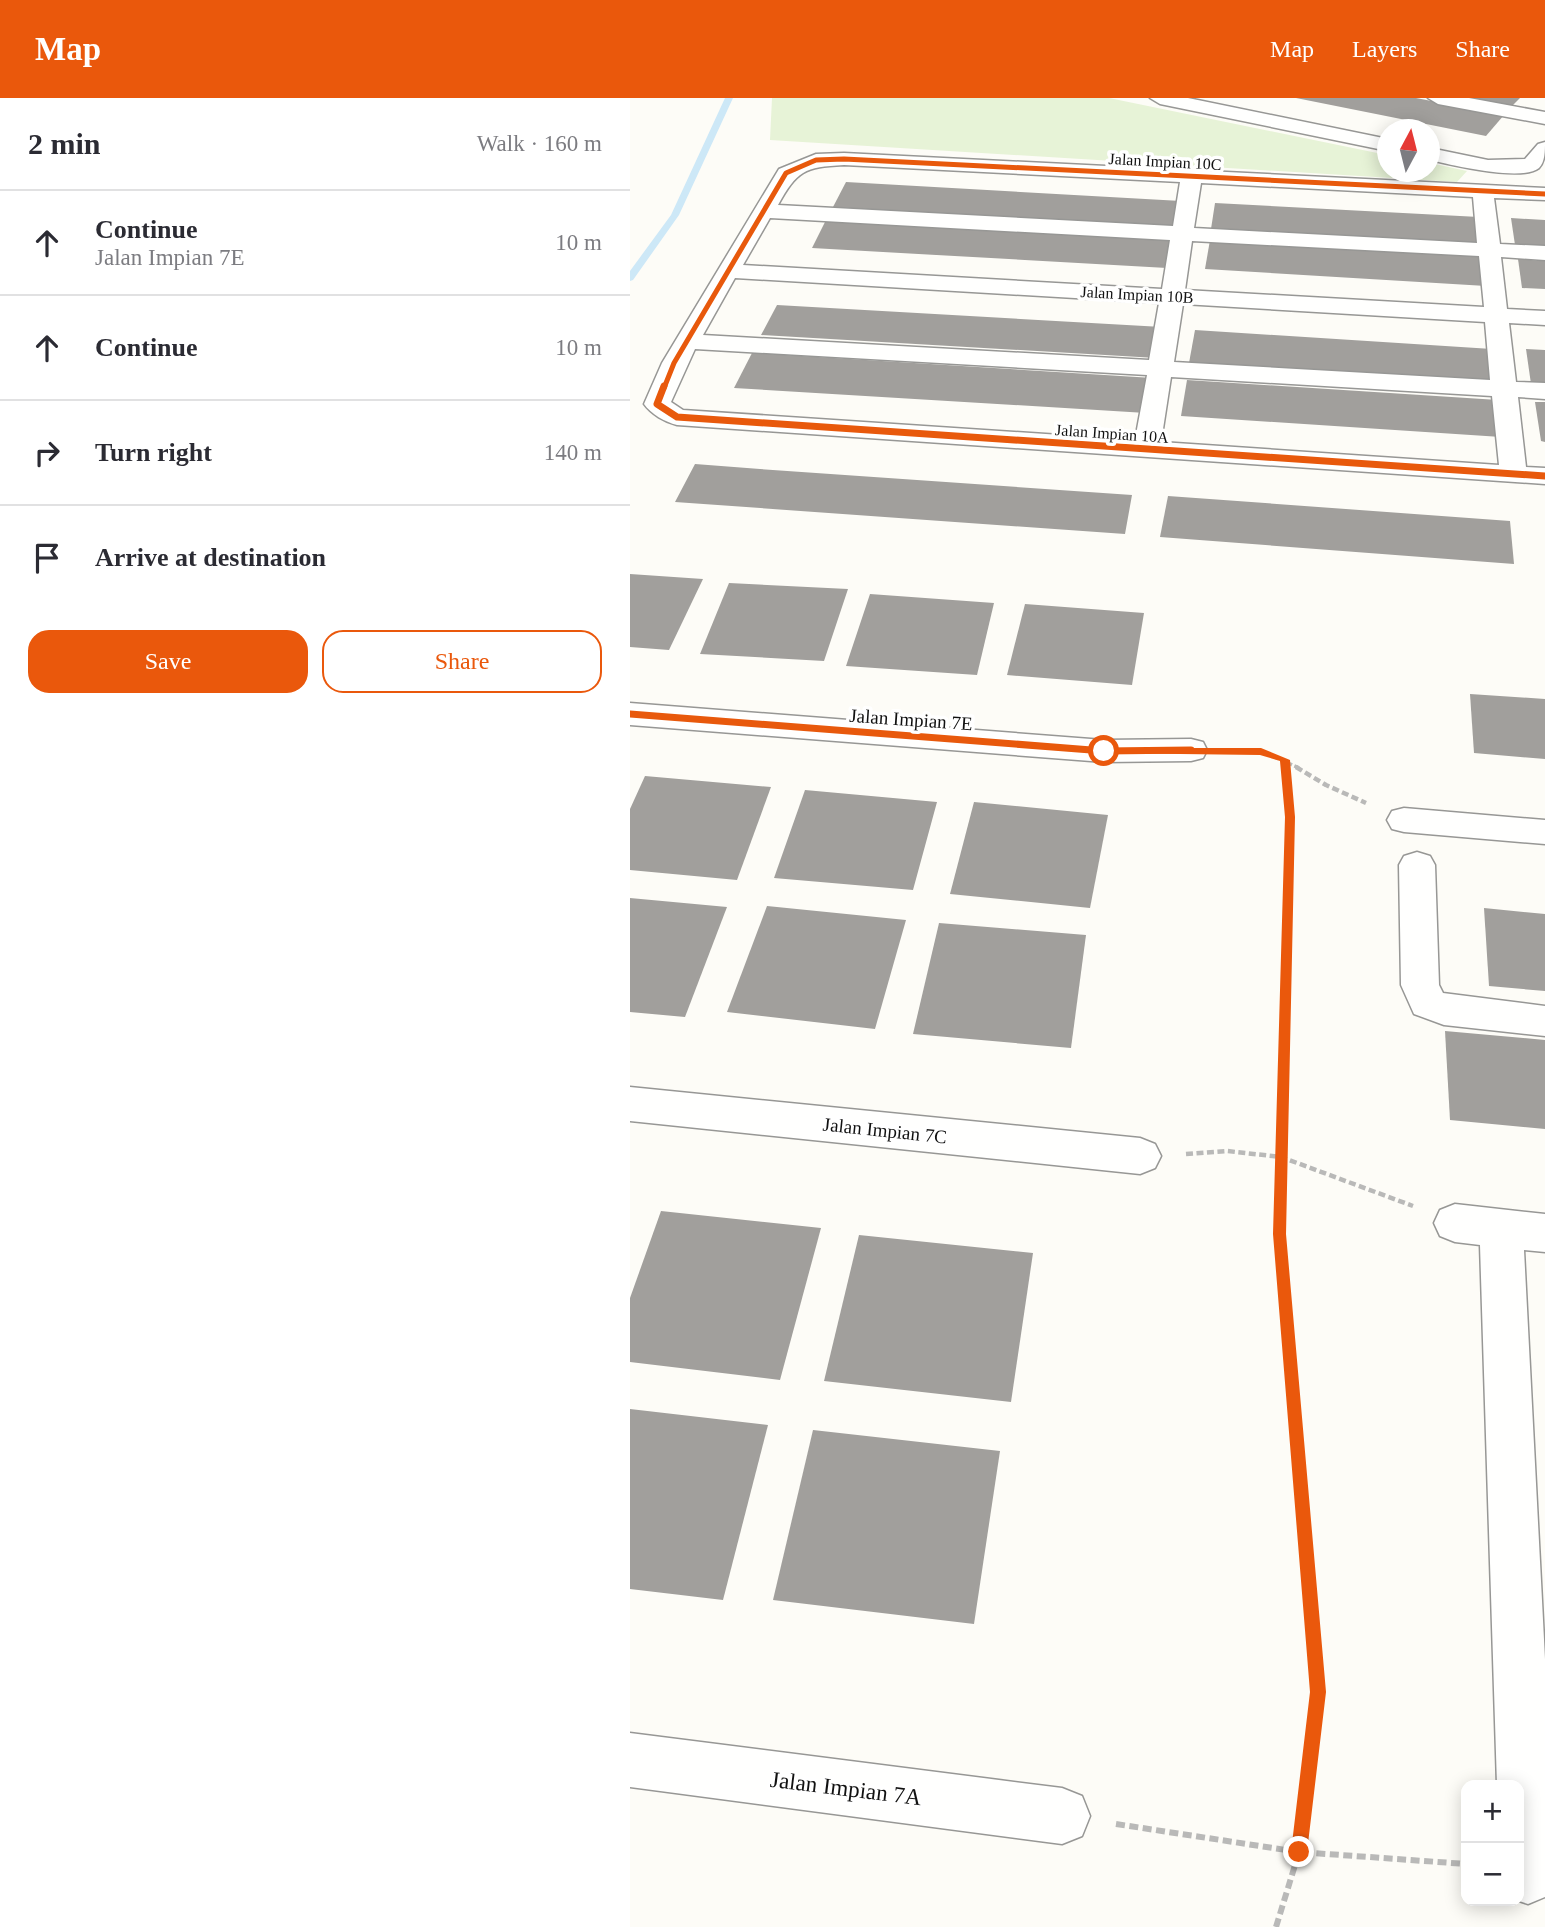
<!DOCTYPE html>
<meta charset="utf-8">
<style>
:root{--surface:#fff;--page:#f7f7f7;--text:#2b2b33;--muted:#7c7c81;--line:#e1e1e2;--accent:#ea580c}
body{margin:0;font-family:Georgia,serif;background:var(--page);color:var(--text)}
.controls{position:absolute;right:21px;bottom:21px;display:grid;overflow:hidden;border-radius:14px;box-shadow:0 4px 18px #0003}
.controls button{width:63px;height:63px;display:grid;place-items:center;padding:0;border:0;border-bottom:2px solid var(--line);background:var(--surface);color:var(--text);font:35px sans-serif}
.compass{position:absolute;left:747px;top:21px;width:63px;height:63px;border-radius:50%;background:var(--surface);box-shadow:0 4px 18px #0003;rotate:7deg}
.stop{position:absolute;width:21px;height:21px;margin:-16px;border:5px solid #ea580c;border-radius:50%;background:#fff}
.stop.end{background:#ea580c;border-color:#fff;box-shadow:0 2px 7px #0008}
.list{margin:0;padding:0;list-style:none}
h2{display:flex;justify-content:space-between;align-items:center;height:91px;margin:0;padding:0 28px;font-size:30px}
h2 small{font-size:23px;font-weight:400;color:var(--muted)}
.list li{display:grid;grid-template-columns:46px 1fr auto;gap:21px;align-items:center;box-sizing:border-box;height:105px;padding:0 28px;border-top:2px solid var(--line)}
.list b{display:block;font-size:26px;white-space:nowrap}
.list p{margin:0;font-size:23px;white-space:nowrap;color:var(--muted)}
.list em{font-size:23px;font-style:normal;color:var(--muted)}
.actions{display:flex;gap:14px;padding:21px 28px}
.actions a{flex:1;padding:16px 0;border:2px solid var(--accent);border-radius:21px;text-align:center;font-size:24px;color:var(--accent)}
.actions .main{background:var(--accent);color:#fff}
.icon{flex:none;width:38px;height:38px;fill:none;stroke:currentColor;stroke-width:2;stroke-linecap:round;stroke-linejoin:round}
.map{position:relative;flex:none;width:915px;height:1829px;overflow:hidden}
header{display:flex;align-items:center;gap:42px;box-sizing:border-box;height:98px;padding:0 35px;background:var(--accent);color:#fff}
header strong{font-size:33px}
nav{display:flex;gap:38px;margin-inline-start:auto;font-size:24px}
main{display:flex}
aside{flex:1;background:var(--surface)}
.map>svg:first-child{display:block}
.green{fill:#e7f3d7}
.lines{fill:none;stroke-linecap:round;stroke-linejoin:round}
.stream{fill:#cde8f7;fill-rule:evenodd}
.building{fill:#a19f9c}
.minor-casing{stroke:#979795;stroke-width:3}
.path-far2{stroke:#b9b9b8;stroke-width:3.5;stroke-dasharray:5 2.5;stroke-linecap:butt}
.path-far1{stroke:#b9b9b8;stroke-width:4.5;stroke-dasharray:7 3.5;stroke-linecap:butt}
.path{stroke:#b9b9b8;stroke-width:6;stroke-dasharray:9 4.5;stroke-linecap:butt}
.minor{fill:#fffffe;fill-rule:evenodd}
.cycleway-far1-casing{stroke:#fff;stroke-width:8}
.cycleway-casing{stroke:#fff;stroke-width:10}
.cycleway-far1{stroke:#e8590c;stroke-width:5}
.cycleway{stroke:#e8590c;stroke-width:7}
.route{fill:#ea580c}
.labels{text-anchor:middle;stroke-width:7;stroke-linejoin:round;paint-order:stroke}
.far-street-label{font-size:16px;fill:#111;stroke:#fff}
.street-label{font-size:19px;fill:#111;stroke:#fff}
.near-street-label{font-size:23px;fill:#111;stroke:#fff}
</style>
<header>
<strong>Map</strong>
<nav><a>Map</a><a>Layers</a><a>Share</a></nav>
</header>
<main>
<aside>
<h2>2 min<small>Walk · 160 m</small></h2>
<ul class="list">
<li><svg class="icon" aria-label="ahead" viewBox="0 0 24 24"><path d="M12 20V5M6 11l6-6 6 6"/></svg><div><b>Continue</b><p>Jalan Impian 7E</p></div><em>10 m</em></li>
<li><svg class="icon" aria-label="ahead" viewBox="0 0 24 24"><path d="M12 20V5M6 11l6-6 6 6"/></svg><div><b>Continue</b></div><em>10 m</em></li>
<li><svg class="icon" aria-label="right" viewBox="0 0 24 24"><path d="M7 20v-9h11M14 6l5 5-5 5"/></svg><div><b>Turn right</b></div><em>140 m</em></li>
<li><svg class="icon" aria-label="arrive" viewBox="0 0 24 24"><path d="M6 21V4h12l-3 4 3 4H6"/></svg><div><b>Arrive at destination</b></div></li>
</ul>
<div class="actions"><a class="main">Save</a><a>Share</a></div>
</aside>
<div class="map">
<svg width="915" height="1829" viewBox="0 0 915 1829">
<rect width="100%" height="100%" fill="#fdfcf7"/>
<path class="green" d="M 142,0 L 479,0 L 757,57 L 758,74 L 800,74 L 800,65 L 837,73 L 827,84 L 140,42 Z"/>
<g class="lines">
<path class="stream" d="M 95,0 L 103,0 L 49,117 L 3,182 L 0,183 L 0,173 L 41,117 Z"/>
</g>
<g class="building">
<path d="M 666,0 L 786,0 L 874,17 L 856,38 Z"/>
<path d="M 840,0 L 890,0 L 881,9 Z"/>
<path d="M 216,84 L 551,103 L 546,129 L 203,109 Z"/>
<path d="M 585,105 L 849,119 L 852,146 L 581,131 Z"/>
<path d="M 881,120 L 915,122 L 915,149 L 885,147 Z"/>
<path d="M 196,122 L 543,141 L 537,170 L 182,150 Z"/>
<path d="M 580,142 L 853,158 L 856,188 L 575,171 Z"/>
<path d="M 888,161 L 915,163 L 915,191 L 892,190 Z"/>
<path d="M 147,207 L 532,229 L 526,260 L 131,237 Z"/>
<path d="M 565,232 L 862,251 L 865,285 L 559,265 Z"/>
<path d="M 896,251 L 915,252 L 915,287 L 901,286 Z"/>
<path d="M 122,255 L 523,280 L 516,315 L 104,290 Z"/>
<path d="M 557,282 L 868,302 L 871,339 L 551,318 Z"/>
<path d="M 905,304 L 915,304 L 915,344 L 911,343 Z"/>
<path d="M 65,366 L 130,371 L 502,397 L 495,436 L 45,404 Z"/>
<path d="M 538,398 L 880,423 L 884,466 L 530,439 Z"/>
<path d="M 0,476 L 73,481 L 39,552 L 0,549 Z"/>
<path d="M 99,485 L 218,491 L 194,563 L 70,556 Z"/>
<path d="M 240,496 L 364,505 L 347,577 L 216,568 Z"/>
<path d="M 395,506 L 514,515 L 502,587 L 377,577 Z"/>
<path d="M 840,596 L 915,601 L 915,661 L 844,655 Z"/>
<path d="M 15,678 L 141,689 L 107,782 L 0,772 L 0,711 Z"/>
<path d="M 175,692 L 307,704 L 283,792 L 144,780 Z"/>
<path d="M 344,704 L 478,717 L 460,810 L 320,796 Z"/>
<path d="M 0,800 L 97,809 L 55,919 L 0,914 Z"/>
<path d="M 137,808 L 276,822 L 245,931 L 97,914 Z"/>
<path d="M 854,810 L 915,816 L 915,893 L 859,888 Z"/>
<path d="M 309,825 L 456,837 L 441,950 L 283,936 Z"/>
<path d="M 815,933 L 915,942 L 915,1031 L 820,1022 Z"/>
<path d="M 31,1113 L 191,1130 L 150,1282 L 0,1264 L 0,1200 Z"/>
<path d="M 229,1137 L 403,1155 L 381,1304 L 194,1283 Z"/>
<path d="M 0,1311 L 138,1327 L 93,1502 L 0,1491 Z"/>
<path d="M 183,1332 L 370,1353 L 344,1526 L 143,1502 Z"/>
</g>
<g class="lines">
<g class="minor-casing">
<g id="minor">
<path d="M 520,0 L 558,0 L 758,41 L 758,53 L 530,6 Z"/>
<path d="M 798,0 L 839,0 L 915,14 L 915,26 L 808,6 Z"/>
<path d="M 915,44 C 915,53 915,64 909,70 C 892,84 821,67 800,62 L 800,50 L 858,62 L 895,61 L 908,46 Z"/>
<path d="M 214,55 L 915,90 L 915,102 L 864,100 L 870,146 L 915,148 L 915,162 L 871,159 L 877,211 L 915,213 L 915,227 L 879,225 L 886,284 L 915,285 L 915,301 L 888,299 L 896,369 L 915,370 L 915,386 L 47,327 C 35,324 21,316 14,306 L 32,265 L 149,71 L 186,56 ZM 214,67 L 550,84 L 543,128 L 148,107 C 167,73 174,69 214,67 ZM 571,85 L 843,99 L 847,145 L 564,130 ZM 140,120 L 540,142 L 532,191 L 113,167 ZM 562,143 L 849,158 L 854,209 L 555,192 ZM 105,180 L 529,205 L 519,262 L 73,237 ZM 553,206 L 855,224 L 860,282 L 544,264 ZM 65,251 L 517,277 L 505,342 L 53,312 L 41,304 ZM 541,279 L 862,298 L 869,367 L 531,344 Z"/>
<path d="M 0,605 L 474,642 L 561,641 L 573,644 L 577,652 L 573,660 L 561,663 L 474,664 L 0,627 Z"/>
<path d="M 774,710 L 915,722 L 915,746 L 774,734 L 762,731 L 757,722 L 762,713 Z"/>
<path d="M 787,754 L 800,758 L 805,767 L 809,887 L 813,895 L 915,908 L 915,938 L 814,927 L 784,916 L 771,887 L 769,767 L 774,758 Z"/>
<path d="M 0,989 L 510,1040 L 525,1046 L 531,1058 L 525,1070 L 510,1076 L 0,1023 Z"/>
<path d="M 825,1106 L 915,1116 L 915,1154 L 894,1152 L 915,1561 L 915,1799 L 898,1806 L 889,1803 L 889,1687 L 867,1687 L 850,1147 L 825,1144 L 810,1138 L 804,1125 L 810,1112 Z"/>
<path d="M 0,1635 L 432,1690 L 452,1698 L 460,1718 L 452,1738 L 432,1746 L 0,1689 Z"/>
</g>
</g>
<g class="path-far2">
<path d="M 600,653 L 631,653 L 669,670"/>
<path d="M 655,662 L 656,670"/>
</g>
<g class="path-far1">
<path d="M 666,669 L 696,687 L 736,705"/>
<path d="M 556,1056 L 597,1053 L 651,1059 L 783,1108"/>
<path d="M 652,1171 L 649,1136 L 660,719 L 656,669"/>
</g>
<g class="path">
<path d="M 486,1726 L 669,1754 L 836,1766"/>
<path d="M 646,1829 L 669,1754 L 688,1594 L 652,1169"/>
</g>
<use href="#minor" class="minor"/>
<g class="cycleway-far1-casing">
<path id="cycleway-far1" d="M 34,290 L 44,265 L 156,75 L 186,62 L 214,61 L 915,96"/>
</g>
<g class="cycleway-casing">
<g id="cycleway">
<path d="M 34,288 L 27,306 L 47,319 L 915,378"/>
<path d="M 0,616 L 474,653 L 561,652"/>
</g>
</g>
<use href="#cycleway-far1" class="cycleway-far1"/>
<use href="#cycleway" class="cycleway"/>
</g>
<path class="route" d="M 474,650 L 631,650 L 660,662 L 665,719 L 656,1136 L 696,1594 L 677,1754 L 675,1760 L 669,1762 L 663,1760 L 661,1754 L 680,1594 L 643,1136 L 655,719 L 650,663 L 630,657 L 470,655 L 470,651 Z"/>
<g class="labels">
<g class="far-street-label">
<text transform="translate(535 63) rotate(3)" y="6">Jalan Impian 10C</text>
<text transform="translate(507 196) rotate(3)" y="6">Jalan Impian 10B</text>
<text transform="translate(482 335) rotate(4)" y="6">Jalan Impian 10A</text>
</g>
<g class="street-label">
<text transform="translate(281 621) rotate(4)" y="7">Jalan Impian 7E</text>
<text transform="translate(255 1032) rotate(6)" y="7">Jalan Impian 7C</text>
</g>
<g class="near-street-label">
<text transform="translate(216 1690) rotate(7)" y="8">Jalan Impian 7A</text>
</g>
</g>
</svg>
<div class="controls">
<button>+</button>
<button>−</button>
</div>
<svg class="compass" viewBox="-18 -18 36 36"><path d="M0-13l5 13h-10z" fill="#e53935"/><path d="M0 13l5-13h-10z" fill="#7c7c81"/></svg>
<div class="stop" style="left:474px;top:653px"></div>
<div class="stop end" style="left:669px;top:1754px"></div>
</div>
</main>
